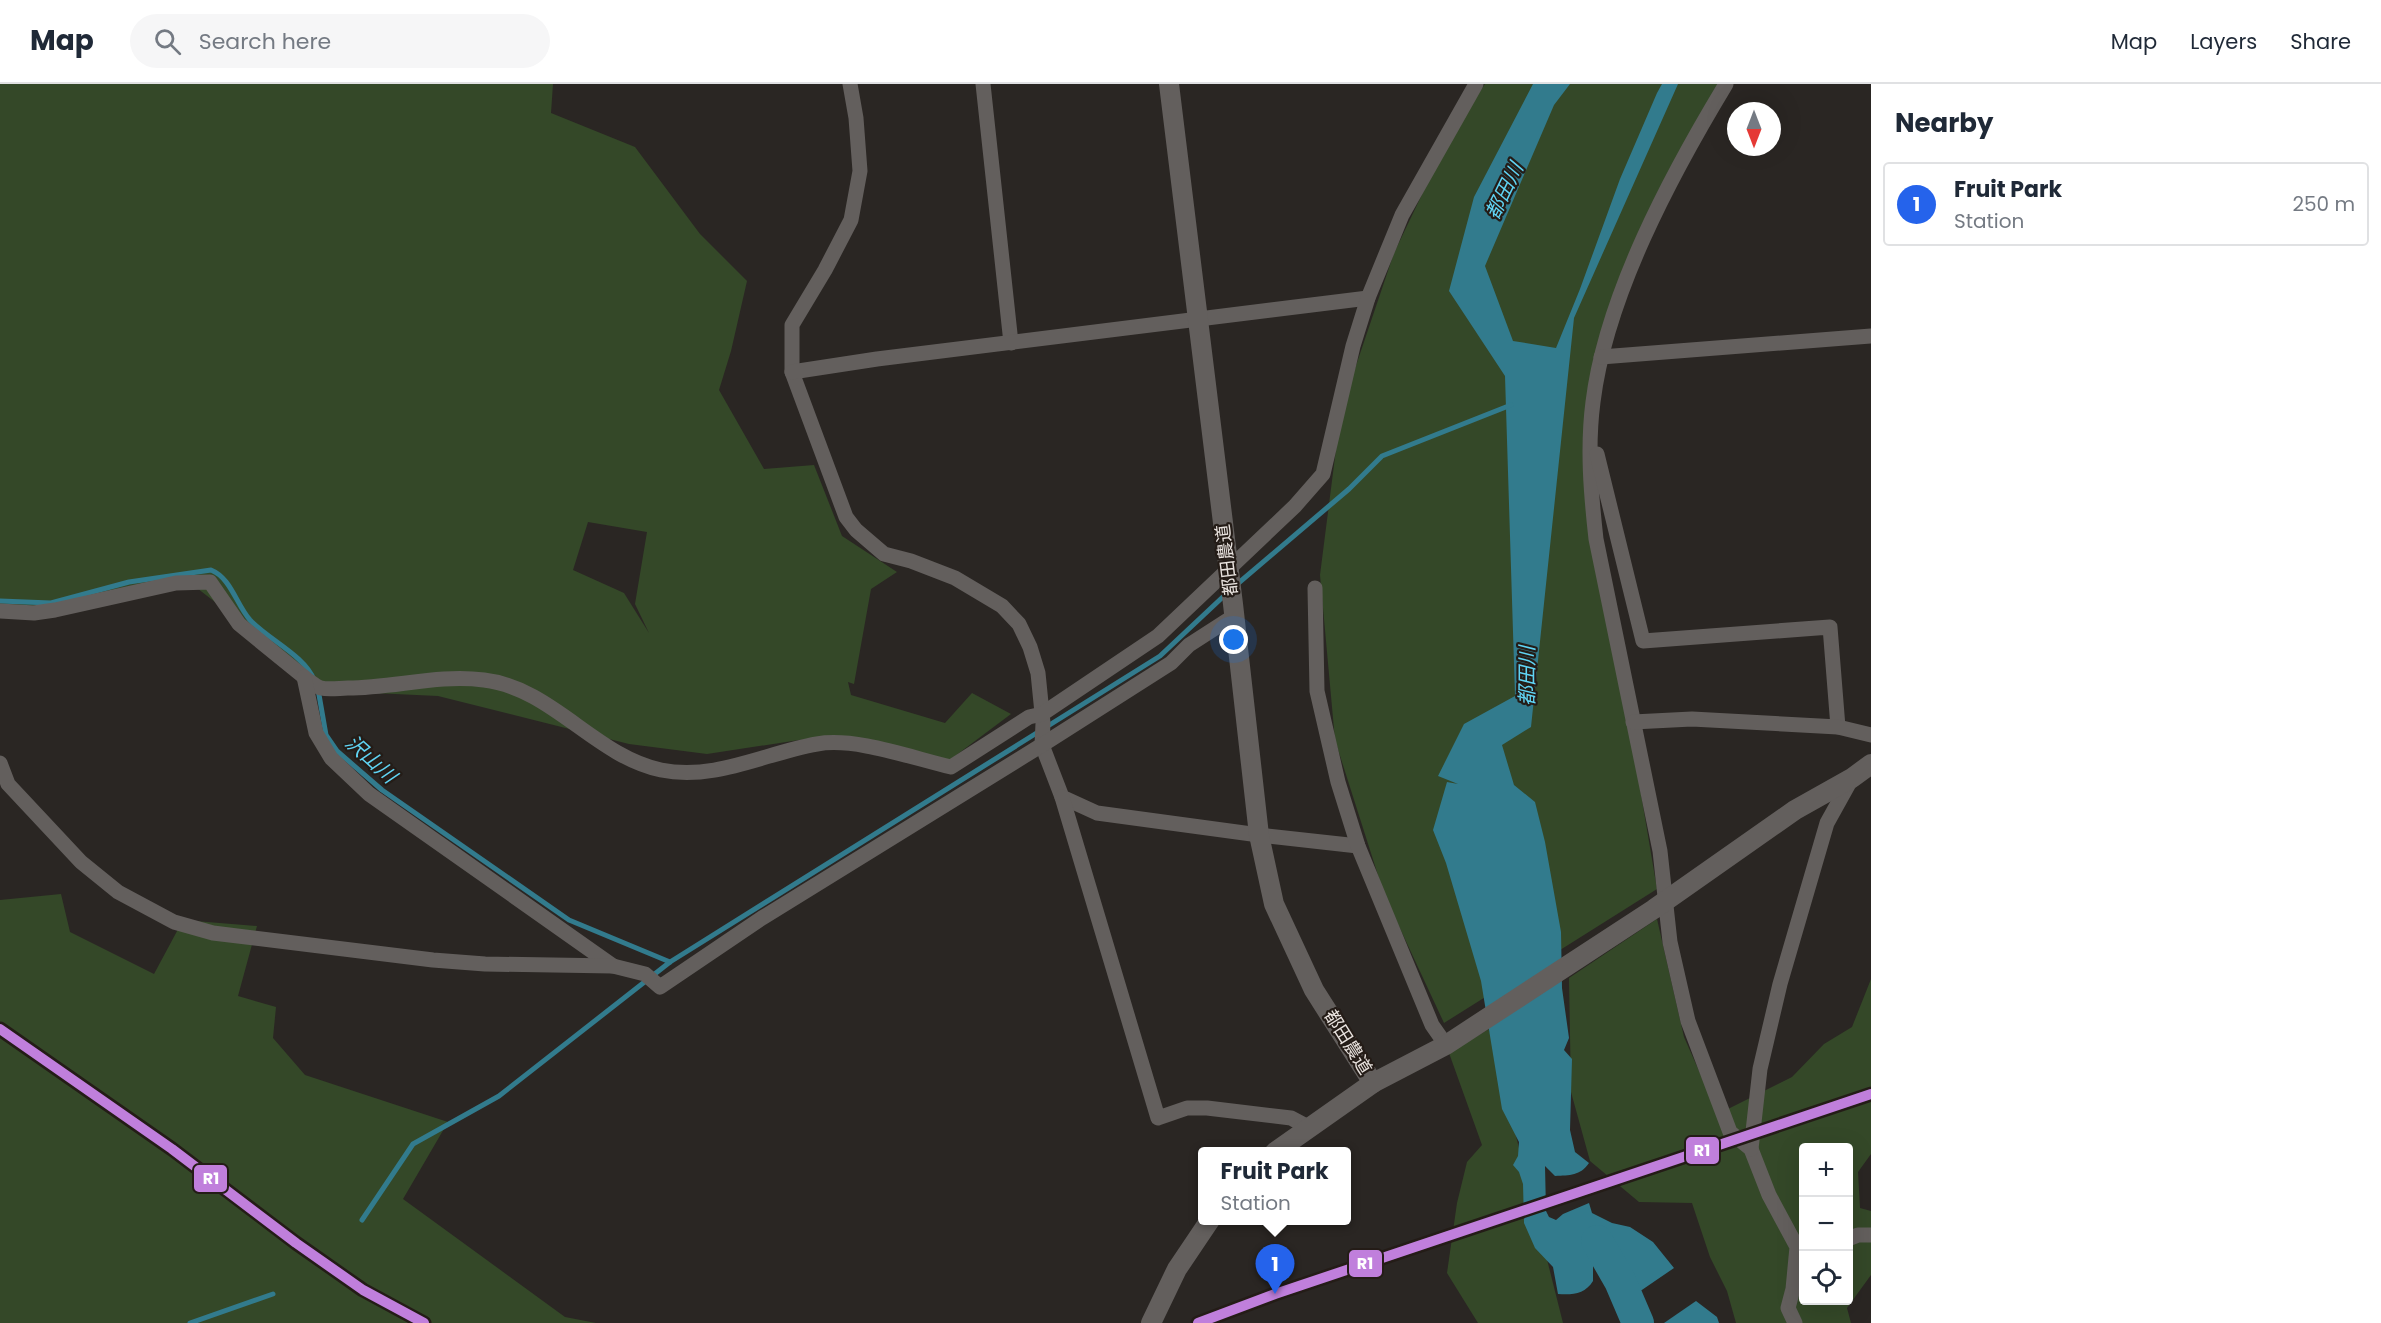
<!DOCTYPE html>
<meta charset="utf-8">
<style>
:root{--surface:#fff;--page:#f6f6f7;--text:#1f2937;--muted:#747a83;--line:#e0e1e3;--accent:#2563eb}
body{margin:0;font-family:Poppins,"Noto Sans JP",sans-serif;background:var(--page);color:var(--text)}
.controls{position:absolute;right:18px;bottom:18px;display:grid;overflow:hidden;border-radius:6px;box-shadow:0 6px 24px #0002}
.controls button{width:54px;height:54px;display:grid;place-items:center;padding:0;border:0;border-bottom:2px solid var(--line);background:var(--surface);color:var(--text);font:30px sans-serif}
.compass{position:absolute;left:1727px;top:18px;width:54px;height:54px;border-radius:50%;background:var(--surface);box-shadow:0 6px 24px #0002;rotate:180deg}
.you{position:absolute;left:1234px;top:556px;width:21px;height:21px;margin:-15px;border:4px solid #fff;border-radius:50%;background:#1a73e8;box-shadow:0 0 0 9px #1a73e833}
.badge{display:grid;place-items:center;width:39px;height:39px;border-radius:50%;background:var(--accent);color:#fff;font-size:20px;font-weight:700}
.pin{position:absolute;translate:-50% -50px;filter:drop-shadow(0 2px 3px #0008)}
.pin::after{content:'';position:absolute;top:32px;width:21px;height:18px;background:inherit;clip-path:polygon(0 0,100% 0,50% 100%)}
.popup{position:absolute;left:1198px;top:1063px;width:153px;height:78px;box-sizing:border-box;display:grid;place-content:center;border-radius:6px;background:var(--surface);filter:drop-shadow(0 2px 4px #0005);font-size:20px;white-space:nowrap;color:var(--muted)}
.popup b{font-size:22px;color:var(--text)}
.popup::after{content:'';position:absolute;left:50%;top:100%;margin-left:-12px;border:12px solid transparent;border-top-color:var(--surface)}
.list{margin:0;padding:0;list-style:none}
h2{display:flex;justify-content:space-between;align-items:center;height:78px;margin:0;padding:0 24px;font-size:26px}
h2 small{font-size:20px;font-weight:400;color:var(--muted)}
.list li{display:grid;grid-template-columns:39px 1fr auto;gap:18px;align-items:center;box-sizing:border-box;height:84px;margin:0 12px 12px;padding:0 12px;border:2px solid var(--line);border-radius:6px}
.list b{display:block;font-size:22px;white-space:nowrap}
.list p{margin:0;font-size:20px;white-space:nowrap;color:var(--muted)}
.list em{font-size:20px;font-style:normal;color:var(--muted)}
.icon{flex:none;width:33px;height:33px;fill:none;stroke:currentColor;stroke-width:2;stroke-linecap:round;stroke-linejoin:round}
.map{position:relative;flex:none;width:1871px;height:1239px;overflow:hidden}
header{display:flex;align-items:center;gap:36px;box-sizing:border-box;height:84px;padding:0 30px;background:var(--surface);border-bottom:2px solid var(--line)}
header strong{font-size:28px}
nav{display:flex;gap:33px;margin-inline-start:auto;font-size:21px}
.search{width:420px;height:54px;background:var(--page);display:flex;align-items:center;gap:15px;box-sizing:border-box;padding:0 21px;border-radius:33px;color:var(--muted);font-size:22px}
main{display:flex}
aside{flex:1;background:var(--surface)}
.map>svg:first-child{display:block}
.green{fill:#344828;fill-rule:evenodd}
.water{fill:#327b8d}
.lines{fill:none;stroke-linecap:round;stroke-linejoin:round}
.stream{stroke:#327b8d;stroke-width:5}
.river{stroke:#327b8d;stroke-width:32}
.minor{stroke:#635f5d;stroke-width:15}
.tertiary{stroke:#635f5d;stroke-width:20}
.rail-1-casing{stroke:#241c17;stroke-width:15}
.rail-1{stroke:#c07fdc;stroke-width:10}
.labels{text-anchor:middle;stroke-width:4.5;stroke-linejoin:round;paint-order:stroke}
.street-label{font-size:18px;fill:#e9e3df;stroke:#241c17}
.water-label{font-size:20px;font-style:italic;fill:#60d4f4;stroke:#241c17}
.line-badge{stroke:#241c17;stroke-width:2}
.badge-label{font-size:16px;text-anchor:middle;font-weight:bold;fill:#fff}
</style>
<header>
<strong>Map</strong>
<div class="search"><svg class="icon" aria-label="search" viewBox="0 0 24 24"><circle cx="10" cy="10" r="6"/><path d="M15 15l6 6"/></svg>Search here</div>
<nav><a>Map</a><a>Layers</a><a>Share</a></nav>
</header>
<main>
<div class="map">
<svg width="1871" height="1239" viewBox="0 0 1871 1239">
<rect width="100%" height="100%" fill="#2a2623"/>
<g class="green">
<path d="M 0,0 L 553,0 L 551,29 L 635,63 L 700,150 L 747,197 L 731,267 L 719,306 L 764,385 L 814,381 L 842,452 L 897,488 L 871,505 L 854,600 L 848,598 L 851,611 L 945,639 L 972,609 L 1011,630 L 947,678 L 835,653 L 799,656 L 707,670 L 629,660 L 438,612 L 330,607 L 193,501 L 52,524 L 0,521 ZM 588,438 L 647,448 L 635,520 L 649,549 L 624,509 L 573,486 Z"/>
<path d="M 1485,0 L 1724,0 L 1646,152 L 1592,321 L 1584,372 L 1657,805 L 1444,939 L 1384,810 L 1335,656 L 1320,491 L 1341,326 L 1394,169 L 1450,52 Z"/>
<path d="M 61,810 L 70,848 L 154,890 L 183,836 L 257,842 L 238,912 L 276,923 L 273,954 L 305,991 L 448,1038 L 403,1115 L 565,1233 L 596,1239 L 0,1239 L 0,816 Z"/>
<path d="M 1657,835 L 1684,953 L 1718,1030 L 1792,993 L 1824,960 L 1852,943 L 1871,895 L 1871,1070 L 1858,1088 L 1860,1124 L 1871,1127 L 1871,1191 L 1847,1224 L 1851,1239 L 1736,1239 L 1727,1207 L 1710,1173 L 1692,1119 L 1639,1118 L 1590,1077 L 1571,1008 L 1569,894 ZM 1804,1064 L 1848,1064 L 1848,1216 L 1804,1216 Z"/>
<path d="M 1489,945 L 1563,1239 L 1478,1239 L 1447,1189 L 1457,1119 L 1467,1078 L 1482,1061 L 1449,969 Z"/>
</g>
<g class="water">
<path d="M 1533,0 L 1570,0 L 1554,21 L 1485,182 L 1513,257 L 1556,264 L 1580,205 L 1620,95 L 1657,9 L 1662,0 L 1678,0 L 1574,234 L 1531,643 L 1502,661 L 1514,701 L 1535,718 L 1545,758 L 1561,848 L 1562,904 L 1569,954 L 1564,966 L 1572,975 L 1570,1046 L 1575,1068 L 1589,1079 C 1580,1092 1570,1091 1555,1092 L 1545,1082 L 1546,1127 L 1549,1133 L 1556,1136 L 1563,1130 L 1589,1119 L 1592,1129 L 1612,1139 L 1630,1143 L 1653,1158 L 1674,1184 L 1636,1210 L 1604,1178 L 1593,1180 L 1593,1197 C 1585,1210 1573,1211 1558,1210 L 1553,1183 L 1535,1164 L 1524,1139 L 1523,1100 L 1519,1088 L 1513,1081 L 1518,1072 L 1519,1058 L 1502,1025 L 1481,897 L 1446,779 L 1433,746 L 1447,698 L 1458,700 L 1438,692 L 1464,640 L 1515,612 L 1505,292 L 1449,207 L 1474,113 Z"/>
<path d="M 1696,1217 L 1717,1233 L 1719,1239 L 1664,1239 Z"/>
</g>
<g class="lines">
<g class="stream">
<path d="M 1235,502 L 1349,405 L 1382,372 L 1511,321"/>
<path d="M 0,517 L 51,519 L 129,498 L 211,486 C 231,494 236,520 250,536 C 269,556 305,572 314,596"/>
<path d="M 318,605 L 326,651 L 337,667 L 382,706 L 569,836 L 670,878"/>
<path d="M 362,1136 L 413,1060 L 499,1012 L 670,878 L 1160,572 L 1226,510"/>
<path d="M 190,1239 L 273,1210"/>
</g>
<path class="river" d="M 1597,1157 L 1620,1197 L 1638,1239"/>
<g class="minor">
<path d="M 850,0 L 856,34 L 860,87 L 851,136 L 825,186 L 792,241 L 792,288 L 846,433 L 856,446 L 884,470 L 911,477 L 955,494 L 1002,522 L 1019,540 L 1030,563 L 1038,589 L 1043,639 L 1042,661 L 1062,713 L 1097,729 L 1259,751 L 1358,762"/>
<path d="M 983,0 L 1011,259"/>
<path d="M 1726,0 C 1671,91 1606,212 1593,318 C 1587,364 1591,410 1596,455 L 1660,767 L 1670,858 L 1688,937 L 1730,1048 L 1751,1065 L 1769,1111 L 1797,1163 L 1793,1205 L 1788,1224 L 1795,1239"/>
<path d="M 1601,273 L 1871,252"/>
<path d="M 792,288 L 877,275 L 1368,214"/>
<path d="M 1597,370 L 1643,557 L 1830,543 L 1838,643"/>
<path d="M 1315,504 L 1317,607 L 1338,698 L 1358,762 L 1432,941 L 1446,961"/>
<path d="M 0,527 L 34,529 L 55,526 L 176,499 L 210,498 L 239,540 L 309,597 C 313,599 317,603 321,604 C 329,606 340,604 348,604 C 394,604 438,590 484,596 C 552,604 595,672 661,686 C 715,697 765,669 817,660 C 855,653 912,674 951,683 L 1029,633 L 1042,630 L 1158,552 L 1295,422 L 1323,390 L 1353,262 L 1368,214 L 1402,131 L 1476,0"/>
<path d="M 304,593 L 316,649 L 331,674 L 369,710 L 613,882"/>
<path d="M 1633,638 L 1692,635 L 1838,643 L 1871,651"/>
<path d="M 0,679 L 8,700 L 81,778 L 118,808 L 174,838 L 213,849 L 433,876 L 485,880 L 613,882 L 645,890 L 660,903 L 762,834 L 1042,661 L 1171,579 L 1189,561 L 1234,532"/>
<path d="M 1062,713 L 1158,1034 L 1187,1024 L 1207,1024 L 1291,1034 L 1308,1043"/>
<path d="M 1751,1065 L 1760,985 L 1780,900 L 1827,739 L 1852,694"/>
<path d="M 1848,1155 L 1858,1151 L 1871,1151"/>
</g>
<g class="tertiary">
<path d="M 1169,0 L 1233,520 L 1259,751 L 1274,820 L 1314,906 L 1373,999"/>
<path d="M 1275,1068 L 1373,999 L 1446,961 L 1654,825 L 1795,726 L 1852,694 L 1871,680"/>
<path d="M 1151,1239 L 1177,1185 L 1210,1136"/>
</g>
<g class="rail-1-casing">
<g id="rail-1">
<path d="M 0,945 L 172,1065 L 296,1159 L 363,1206 L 424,1239"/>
<path d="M 1198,1239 L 1275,1210 L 1871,1010"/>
</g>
</g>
<use href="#rail-1" class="rail-1"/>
</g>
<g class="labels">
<g class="street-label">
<text transform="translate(1227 476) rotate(-97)" y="6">都田農道</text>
<text transform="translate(1348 958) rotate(58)" y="6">都田農道</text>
</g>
<g class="water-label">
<text transform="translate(1504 107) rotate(-64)" y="7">都田川</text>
<text transform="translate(1527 592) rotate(-90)" y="7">都田川</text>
<text transform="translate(371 675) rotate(42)" y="7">沢山川</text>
</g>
</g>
<g class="line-badge">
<rect x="1685" y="1052" width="35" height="29" rx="6" fill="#c07fdc"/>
<rect x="193" y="1080" width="35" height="29" rx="6" fill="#c07fdc"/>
<rect x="1348" y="1165" width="35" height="29" rx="6" fill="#c07fdc"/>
</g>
<g class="badge-label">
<text x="1702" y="1072">R1</text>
<text x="211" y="1100">R1</text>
<text x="1365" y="1185">R1</text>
</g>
</svg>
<div class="controls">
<button>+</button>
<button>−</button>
<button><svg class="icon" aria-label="locate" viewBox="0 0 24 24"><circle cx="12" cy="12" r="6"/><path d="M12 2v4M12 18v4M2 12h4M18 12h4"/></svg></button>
</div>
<svg class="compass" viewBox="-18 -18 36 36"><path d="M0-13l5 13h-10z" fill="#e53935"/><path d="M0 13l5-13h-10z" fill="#747a83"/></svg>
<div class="you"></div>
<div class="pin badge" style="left:1275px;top:1210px">1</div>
<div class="popup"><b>Fruit Park</b>Station</div>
</div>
<aside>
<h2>Nearby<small></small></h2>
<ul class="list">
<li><span class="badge">1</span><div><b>Fruit Park</b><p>Station</p></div><em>250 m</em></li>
</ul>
</aside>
</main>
